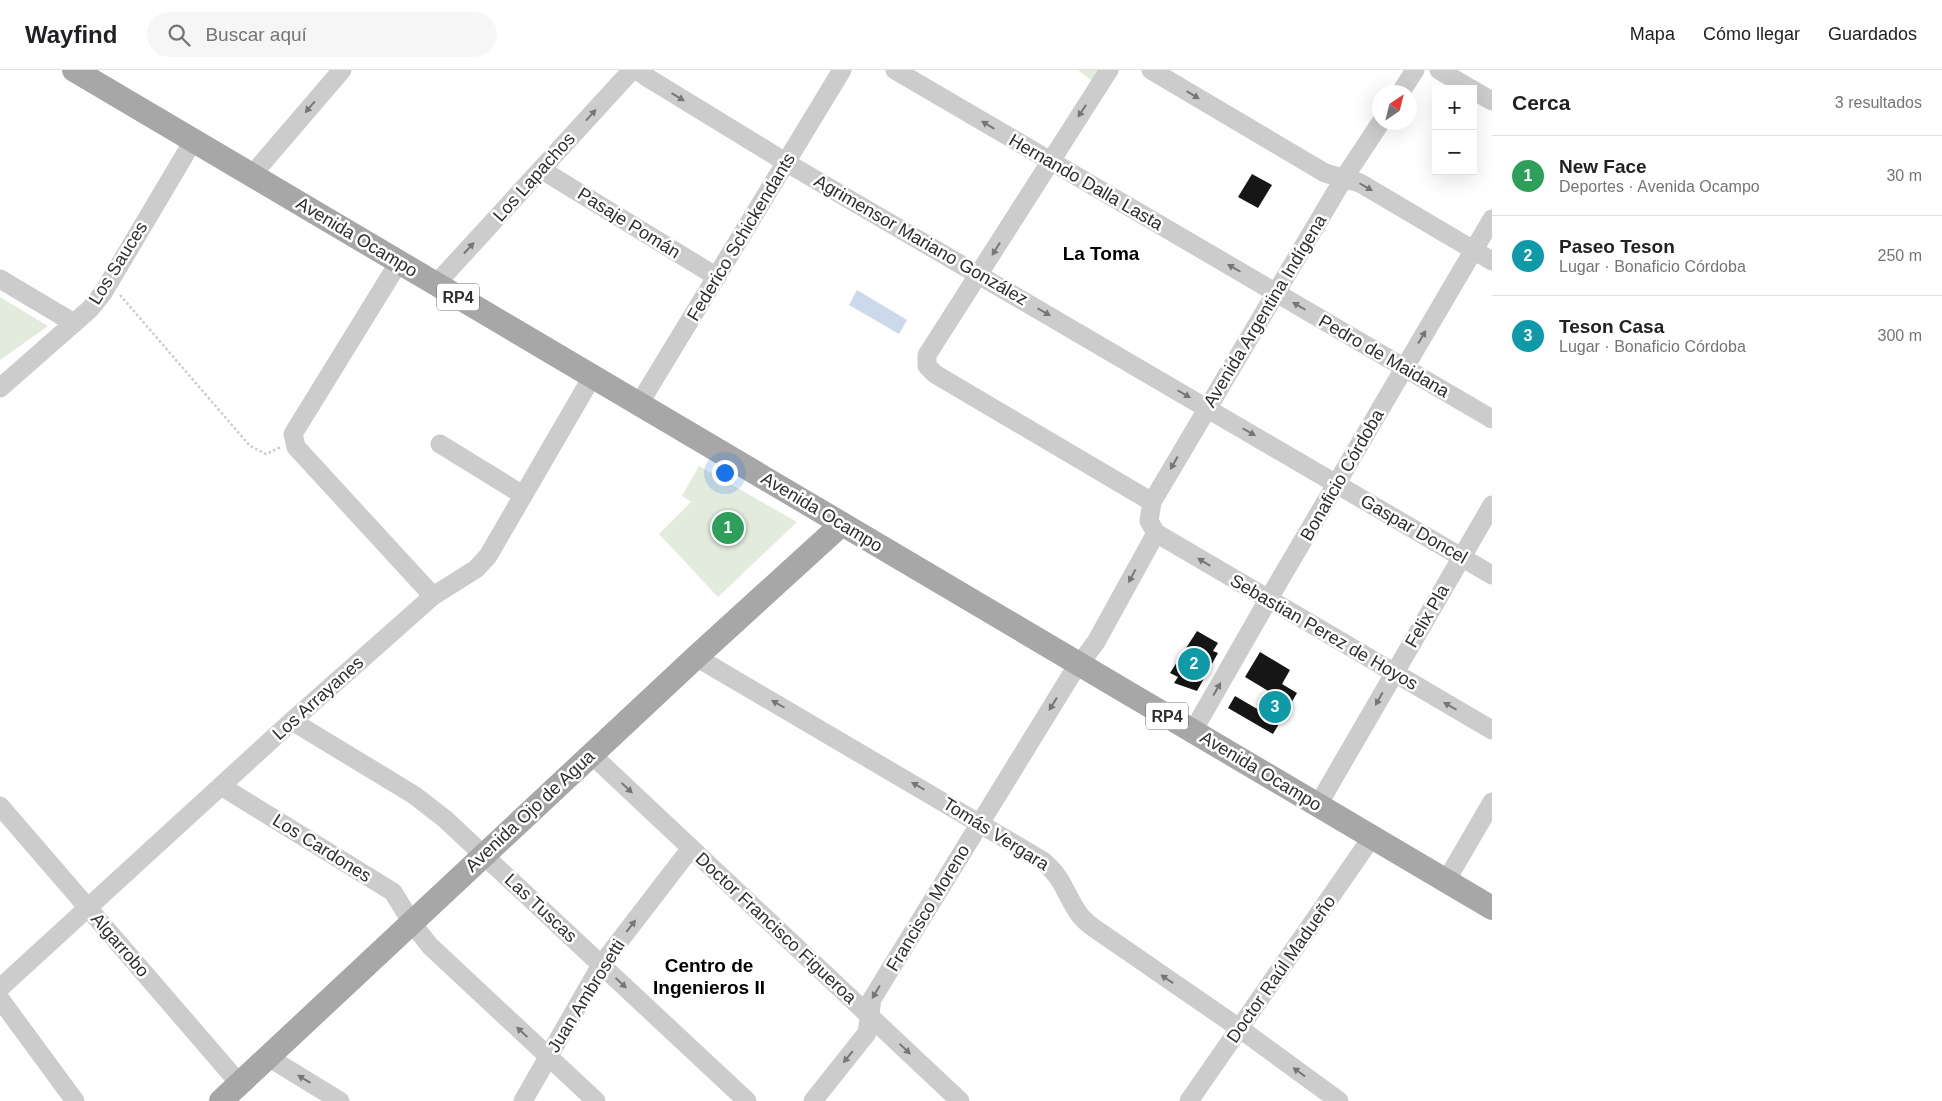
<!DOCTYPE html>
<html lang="es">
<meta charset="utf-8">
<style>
:root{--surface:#fff;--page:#f6f6f6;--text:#202124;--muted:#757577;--line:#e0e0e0;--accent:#111827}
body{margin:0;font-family:Helvetica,sans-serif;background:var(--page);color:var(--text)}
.controls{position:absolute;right:15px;top:15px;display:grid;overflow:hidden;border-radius:0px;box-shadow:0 5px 20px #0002}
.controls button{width:45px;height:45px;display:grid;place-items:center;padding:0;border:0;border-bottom:1px solid var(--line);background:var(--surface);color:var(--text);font:25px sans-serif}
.compass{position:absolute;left:1372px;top:15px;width:45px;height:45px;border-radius:50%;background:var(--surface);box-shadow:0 5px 20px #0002;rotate:35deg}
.you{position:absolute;left:724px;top:402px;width:18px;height:18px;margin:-12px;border:4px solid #fff;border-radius:50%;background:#1a73e8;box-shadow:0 0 0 8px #1a73e833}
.badge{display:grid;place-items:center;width:32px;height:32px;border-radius:50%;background:var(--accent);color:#fff;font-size:16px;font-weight:700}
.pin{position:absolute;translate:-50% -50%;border:2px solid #fff;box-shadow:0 1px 5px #0006}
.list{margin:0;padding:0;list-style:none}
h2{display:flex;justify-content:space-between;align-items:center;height:65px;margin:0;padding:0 20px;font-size:21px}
h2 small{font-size:16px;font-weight:400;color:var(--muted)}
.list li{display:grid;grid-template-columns:32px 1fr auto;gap:15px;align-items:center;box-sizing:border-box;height:80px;padding:0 20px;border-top:1px solid var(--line)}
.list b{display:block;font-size:19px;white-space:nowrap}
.list p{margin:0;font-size:16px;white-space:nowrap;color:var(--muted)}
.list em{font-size:16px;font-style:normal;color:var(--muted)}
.icon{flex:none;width:28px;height:28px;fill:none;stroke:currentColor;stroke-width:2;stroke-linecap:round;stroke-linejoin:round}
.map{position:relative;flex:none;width:1492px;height:1031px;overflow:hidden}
header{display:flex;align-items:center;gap:30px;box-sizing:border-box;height:70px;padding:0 25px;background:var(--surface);border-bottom:1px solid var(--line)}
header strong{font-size:24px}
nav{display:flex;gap:28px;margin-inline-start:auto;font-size:18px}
.search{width:350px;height:45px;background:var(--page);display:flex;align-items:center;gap:12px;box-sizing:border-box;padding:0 18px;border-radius:28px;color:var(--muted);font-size:19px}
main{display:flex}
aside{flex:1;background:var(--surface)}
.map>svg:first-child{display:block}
.green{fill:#e3ebdd}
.water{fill:#cbd9ea}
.building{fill:#161616}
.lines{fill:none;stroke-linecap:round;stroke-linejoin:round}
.path{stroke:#ccc;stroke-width:2.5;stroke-dasharray:2.5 2.5;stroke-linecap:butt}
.minor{stroke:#ccc;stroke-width:19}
.major{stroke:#a7a7a7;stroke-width:24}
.oneway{fill:#767676}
.labels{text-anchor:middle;stroke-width:5;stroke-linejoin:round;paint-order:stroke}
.shield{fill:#fff;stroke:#6d6d6d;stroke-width:1}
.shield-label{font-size:16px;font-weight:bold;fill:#2f2f2f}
.street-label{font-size:18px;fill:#2f2f2f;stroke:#fff}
.neighbourhood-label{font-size:19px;font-weight:bold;fill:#000;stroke:#fff}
</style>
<header>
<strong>Wayfind</strong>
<div class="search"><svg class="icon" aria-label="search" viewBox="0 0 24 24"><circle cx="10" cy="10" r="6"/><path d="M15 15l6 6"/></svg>Buscar aquí</div>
<nav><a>Mapa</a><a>Cómo llegar</a><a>Guardados</a></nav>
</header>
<main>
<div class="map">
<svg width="1492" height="1031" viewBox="0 0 1492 1031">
<rect width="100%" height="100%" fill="#fff"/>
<g class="green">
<path d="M 1078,0 L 1099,0 L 1092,11 Z"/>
<path d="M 0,227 L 48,256 L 0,290 Z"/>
<path d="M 699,396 L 797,452 L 718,527 L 659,464 L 691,432 L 682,426 Z"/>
</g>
<path class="water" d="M 857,220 L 907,250 L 899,264 L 849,235 Z"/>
<g class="building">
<path d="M 1252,104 L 1272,115 L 1258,138 L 1238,127 Z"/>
<path d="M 1197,561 L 1218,573 L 1213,581 L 1218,583 L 1197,621 L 1174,613 L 1178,607 L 1170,603 Z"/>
<path d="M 1260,582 L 1290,600 L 1282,614 L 1297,623 L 1273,664 L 1228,638 L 1235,626 L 1259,640 L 1270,622 L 1245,607 Z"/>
</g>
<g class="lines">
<path class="path" d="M 120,225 L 250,376 L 266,384 L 281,377"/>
<g class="minor">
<path d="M 637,0 L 648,8 L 787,93 L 1492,505"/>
<path d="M 895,0 L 1492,349"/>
<path d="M 1109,0 L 927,285 L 927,296 L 935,304 L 1152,432"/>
<path d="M 1151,0 L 1325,103 L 1360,113 L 1492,191"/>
<path d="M 1439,0 L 1471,19"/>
<path d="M 1473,20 L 1492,31"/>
<path d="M 1401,22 L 1415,0"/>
<path d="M 1381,52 L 1344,108 L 1152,432 L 1149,451 L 1156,463 L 1492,660"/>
<path d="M 542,100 L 717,207"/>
<path d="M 252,105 L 342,0"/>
<path d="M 399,192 L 293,364 L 296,377 L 433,526"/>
<path d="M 0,209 L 74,253"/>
<path d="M 436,214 L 632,0"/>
<path d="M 0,318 L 90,239 L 103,223 L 193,71"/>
<path d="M 639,334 L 842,0"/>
<path d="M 440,374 L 523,425"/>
<path d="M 696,587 L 1043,791 C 1063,808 1064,821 1077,841 C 1081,848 1087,853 1094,858 L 1239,958 L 1339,1031"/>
<path d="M 292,651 L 414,725 L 445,749 L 747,1031"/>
<path d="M 1193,661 L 1268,530 L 1492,149"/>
<path d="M 591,684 L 960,1031"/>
<path d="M 221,716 L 393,822 L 412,853 L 430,876 L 596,1031"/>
<path d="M 1318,735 L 1492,435"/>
<path d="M 0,736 L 239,1013"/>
<path d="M 1446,811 L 1492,732"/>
<path d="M 0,918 L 292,651 L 433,526 L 476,499 L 488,486 L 592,307"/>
<path d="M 0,929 L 75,1031"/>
<path d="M 268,987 L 340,1031"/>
<path d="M 523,1031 L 601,895 L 691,778"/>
<path d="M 813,1031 L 867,963 L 872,929 L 1070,607 L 1096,572 L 1156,463"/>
<path d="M 1189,1031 L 1372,767"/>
</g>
<g class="major">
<path d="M 74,0 L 1492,838"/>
<path d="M 221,1031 L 696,587 L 842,454"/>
</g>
</g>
<defs><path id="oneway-solid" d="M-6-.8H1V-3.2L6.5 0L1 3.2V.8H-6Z" transform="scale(1.25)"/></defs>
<g class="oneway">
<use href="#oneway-solid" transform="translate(1193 25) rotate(31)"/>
<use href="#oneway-solid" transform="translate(678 27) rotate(31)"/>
<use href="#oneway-solid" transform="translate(310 37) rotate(131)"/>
<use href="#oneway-solid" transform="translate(1082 41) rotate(123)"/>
<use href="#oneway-solid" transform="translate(591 45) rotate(-48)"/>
<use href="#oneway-solid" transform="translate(988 55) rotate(-149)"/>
<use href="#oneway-solid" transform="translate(1366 117) rotate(30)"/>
<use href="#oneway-solid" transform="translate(469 178) rotate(-47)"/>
<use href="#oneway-solid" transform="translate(996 179) rotate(122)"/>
<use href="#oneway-solid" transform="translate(1234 198) rotate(-150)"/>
<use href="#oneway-solid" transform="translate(1299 236) rotate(-150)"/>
<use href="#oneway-solid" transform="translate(1044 242) rotate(30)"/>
<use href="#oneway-solid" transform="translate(1422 267) rotate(-59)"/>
<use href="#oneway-solid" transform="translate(1184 324) rotate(30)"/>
<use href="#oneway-solid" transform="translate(1249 362) rotate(30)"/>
<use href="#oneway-solid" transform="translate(1174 393) rotate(120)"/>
<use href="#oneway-solid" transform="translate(1204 492) rotate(-149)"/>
<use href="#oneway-solid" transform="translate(1132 506) rotate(118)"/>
<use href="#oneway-solid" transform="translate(1217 619) rotate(-60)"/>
<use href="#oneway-solid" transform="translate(1379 629) rotate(119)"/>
<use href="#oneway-solid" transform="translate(778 634) rotate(-150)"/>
<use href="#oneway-solid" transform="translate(1053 634) rotate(122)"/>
<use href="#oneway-solid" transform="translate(1450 636) rotate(-150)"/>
<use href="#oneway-solid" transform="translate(918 716) rotate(-150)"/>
<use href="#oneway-solid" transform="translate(627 718) rotate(43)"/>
<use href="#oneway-solid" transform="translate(631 856) rotate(-52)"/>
<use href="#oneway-solid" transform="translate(1167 909) rotate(-146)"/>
<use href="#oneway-solid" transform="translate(621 913) rotate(43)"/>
<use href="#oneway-solid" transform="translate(876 922) rotate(121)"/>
<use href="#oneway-solid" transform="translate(522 962) rotate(-137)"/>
<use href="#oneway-solid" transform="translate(905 979) rotate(43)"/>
<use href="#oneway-solid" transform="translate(848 987) rotate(129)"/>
<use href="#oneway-solid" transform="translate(1299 1002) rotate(-144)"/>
<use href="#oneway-solid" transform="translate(304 1009) rotate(-149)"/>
</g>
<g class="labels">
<g class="shield">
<rect x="437" y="213.5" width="42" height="27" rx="4"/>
<rect x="1146" y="632.5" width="42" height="27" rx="4"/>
</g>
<g class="shield-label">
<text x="458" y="233">RP4</text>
<text x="1167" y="652">RP4</text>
</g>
<g class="street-label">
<text transform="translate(534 107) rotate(-48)" y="6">Los Lapachos</text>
<text transform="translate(1086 112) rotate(30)" y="6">Hernando Dalla Lasta</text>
<text transform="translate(629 153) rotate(32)" y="6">Pasaje Pomán</text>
<text transform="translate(357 167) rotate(31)" y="6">Avenida Ocampo</text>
<text transform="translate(741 167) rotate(-59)" y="6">Federico Schickendants</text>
<text transform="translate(921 170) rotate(30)" y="6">Agrimensor Mariano González</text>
<text transform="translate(118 193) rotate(-58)" y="6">Los Sauces</text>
<text transform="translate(1265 241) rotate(-59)" y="6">Avenida Argentina Indígena</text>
<text transform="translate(1384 286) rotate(30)" y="6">Pedro de Maidana</text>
<text transform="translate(1342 405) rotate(-60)" y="6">Bonaficio Córdoba</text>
<text transform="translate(822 442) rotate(31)" y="6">Avenida Ocampo</text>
<text transform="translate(1414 459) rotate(30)" y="6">Gaspar Doncel</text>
<text transform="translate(1427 546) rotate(-60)" y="6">Felix Pla</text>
<text transform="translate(1324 562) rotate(30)" y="6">Sebastian Perez de Hoyos</text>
<text transform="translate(318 628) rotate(-42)" y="6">Los Arrayanes</text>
<text transform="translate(1261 701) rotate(31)" y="6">Avenida Ocampo</text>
<text transform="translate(530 741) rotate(-43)" y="6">Avenida Ojo de Agua</text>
<text transform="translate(996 764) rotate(32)" y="6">Tomás Vergara</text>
<text transform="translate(322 778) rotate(32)" y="6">Los Cardones</text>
<text transform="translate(541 838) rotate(43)" y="6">Las Tuscas</text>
<text transform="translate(928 838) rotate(-59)" y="6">Francisco Moreno</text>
<text transform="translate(776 858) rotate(43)" y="6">Doctor Francisco Figueroa</text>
<text transform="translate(120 875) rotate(49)" y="6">Algarrobo</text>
<text transform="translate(1281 899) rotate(-55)" y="6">Doctor Raúl Madueño</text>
<text transform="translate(586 926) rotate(-58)" y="6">Juan Ambrosetti</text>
</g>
<g class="neighbourhood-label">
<text x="1101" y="190">La Toma</text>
<text x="709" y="902">Centro de<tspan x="709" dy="22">Ingenieros II</tspan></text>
</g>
</g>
</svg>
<div class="controls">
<button>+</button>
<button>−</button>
</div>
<svg class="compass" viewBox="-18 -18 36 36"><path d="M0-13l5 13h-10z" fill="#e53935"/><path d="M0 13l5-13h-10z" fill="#757577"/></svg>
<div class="you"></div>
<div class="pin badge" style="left:728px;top:458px;background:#2e9e5b">1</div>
<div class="pin badge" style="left:1194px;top:594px;background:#0f9aa8">2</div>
<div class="pin badge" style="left:1275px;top:637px;background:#0f9aa8">3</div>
</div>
<aside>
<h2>Cerca<small>3 resultados</small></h2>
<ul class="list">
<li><span class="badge" style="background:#2e9e5b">1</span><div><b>New Face</b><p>Deportes · Avenida Ocampo</p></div><em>30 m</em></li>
<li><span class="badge" style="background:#0f9aa8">2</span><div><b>Paseo Teson</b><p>Lugar · Bonaficio Córdoba</p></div><em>250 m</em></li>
<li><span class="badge" style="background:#0f9aa8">3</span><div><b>Teson Casa</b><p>Lugar · Bonaficio Córdoba</p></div><em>300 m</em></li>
</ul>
</aside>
</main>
